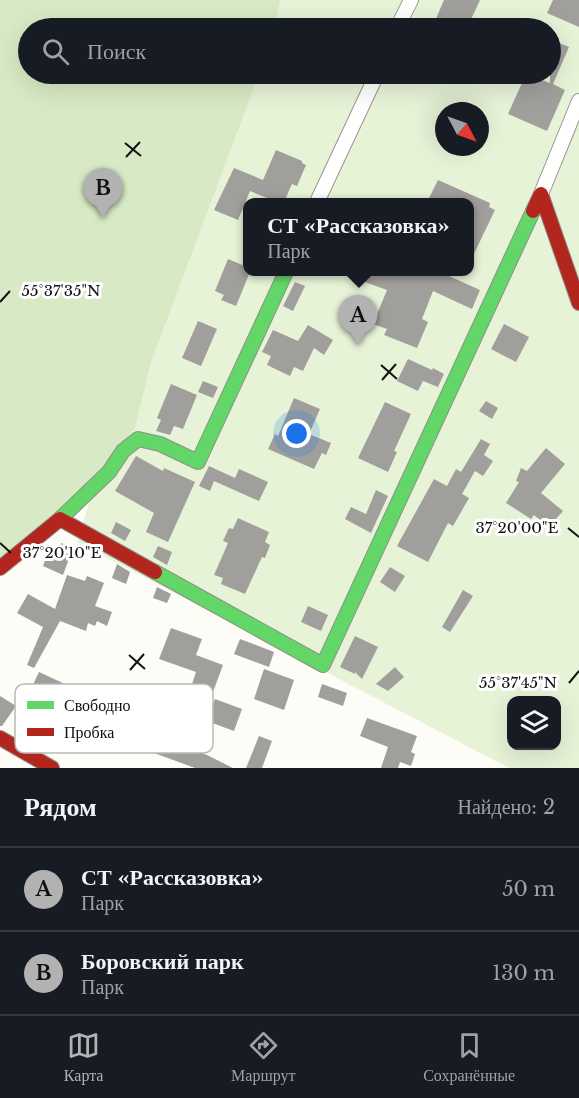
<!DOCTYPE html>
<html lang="ru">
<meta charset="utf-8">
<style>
:root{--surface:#171b24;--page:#20242c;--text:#f1f3f6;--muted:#9ea1a6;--line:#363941;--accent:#b2b2b3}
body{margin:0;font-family:"Libre Baskerville",serif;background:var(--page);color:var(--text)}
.controls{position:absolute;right:18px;bottom:18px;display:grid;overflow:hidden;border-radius:12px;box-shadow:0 6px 24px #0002}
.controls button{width:54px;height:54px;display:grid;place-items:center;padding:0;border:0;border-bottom:2px solid var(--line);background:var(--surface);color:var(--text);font:30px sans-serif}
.compass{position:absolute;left:435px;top:102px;width:54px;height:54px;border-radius:50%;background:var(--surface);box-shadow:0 6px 24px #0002;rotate:131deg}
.you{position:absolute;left:297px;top:434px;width:21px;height:21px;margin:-15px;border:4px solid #fff;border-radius:50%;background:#1a73e8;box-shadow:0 0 0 9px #1a73e833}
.badge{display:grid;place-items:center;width:39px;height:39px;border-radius:50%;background:var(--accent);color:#111;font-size:20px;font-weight:700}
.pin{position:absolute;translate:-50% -50px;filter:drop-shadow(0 2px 3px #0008)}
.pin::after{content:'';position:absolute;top:32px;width:21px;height:18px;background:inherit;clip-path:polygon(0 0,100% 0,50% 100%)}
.popup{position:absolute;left:243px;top:198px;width:231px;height:78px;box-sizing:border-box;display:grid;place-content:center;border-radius:12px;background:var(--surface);filter:drop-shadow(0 2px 4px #0005);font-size:20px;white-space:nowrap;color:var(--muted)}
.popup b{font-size:22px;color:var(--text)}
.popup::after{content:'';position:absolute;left:50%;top:100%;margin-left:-12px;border:12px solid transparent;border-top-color:var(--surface)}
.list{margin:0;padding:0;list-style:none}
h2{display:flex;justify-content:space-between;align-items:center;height:78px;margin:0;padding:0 24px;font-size:26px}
h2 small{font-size:20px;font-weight:400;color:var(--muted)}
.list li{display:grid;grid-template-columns:39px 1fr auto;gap:18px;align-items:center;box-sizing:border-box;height:84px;padding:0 24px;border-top:2px solid var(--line)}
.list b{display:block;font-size:22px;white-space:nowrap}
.list p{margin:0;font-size:20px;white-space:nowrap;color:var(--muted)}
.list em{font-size:20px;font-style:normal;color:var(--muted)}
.icon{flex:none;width:33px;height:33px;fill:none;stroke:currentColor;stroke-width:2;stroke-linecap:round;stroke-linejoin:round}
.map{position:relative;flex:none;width:579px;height:768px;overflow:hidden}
.search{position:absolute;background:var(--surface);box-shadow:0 6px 24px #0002;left:18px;right:18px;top:18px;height:66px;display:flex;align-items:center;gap:15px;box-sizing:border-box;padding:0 21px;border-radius:33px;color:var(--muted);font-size:22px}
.sheet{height:246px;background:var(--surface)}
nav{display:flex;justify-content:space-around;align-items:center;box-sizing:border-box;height:84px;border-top:2px solid var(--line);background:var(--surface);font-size:16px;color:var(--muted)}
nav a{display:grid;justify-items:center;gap:3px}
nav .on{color:var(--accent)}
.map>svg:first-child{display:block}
.green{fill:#e7f3d7;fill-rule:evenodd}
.forest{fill:#d8eac5}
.building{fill:#a19f9c}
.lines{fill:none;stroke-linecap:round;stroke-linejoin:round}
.street-casing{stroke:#979795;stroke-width:16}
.fast-casing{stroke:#8e8d8b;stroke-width:16}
.jam-casing{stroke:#8e8d8b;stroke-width:16}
.street{stroke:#fffffe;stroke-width:14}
.fast{stroke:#63d668;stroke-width:14}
.jam{stroke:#b3261e;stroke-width:14}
.ticks{fill:none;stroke:#111;stroke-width:2}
.key{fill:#fff;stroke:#b8b8b8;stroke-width:1.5}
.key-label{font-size:16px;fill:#111}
.ticks-label{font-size:15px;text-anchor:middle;fill:#111;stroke:#fff;stroke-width:6;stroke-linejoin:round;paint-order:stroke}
</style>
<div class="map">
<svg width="579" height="768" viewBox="0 0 579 768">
<rect width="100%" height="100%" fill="#fdfcf7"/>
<path class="green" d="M 0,0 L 579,0 L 579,768 L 509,768 L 77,542 L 97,476 ZM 28,28 L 550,28 L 550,74 L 28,74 ZM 444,111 L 480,111 L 480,147 L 444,147 ZM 247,202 L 469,202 L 469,272 L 247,272 ZM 512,700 L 556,700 L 556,746 L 512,746 Z"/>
<path class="forest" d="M 0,0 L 280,0 L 275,28 L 28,28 L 28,74 L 259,74 L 151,362 L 135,428 L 78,498 L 0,559 Z"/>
<g class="building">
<path d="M 444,0 L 480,0 L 467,28 L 432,28 Z"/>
<path d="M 553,0 L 579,0 L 579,27 L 547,13 Z"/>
<path d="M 550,39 L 569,47 L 553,84 L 565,90 L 547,131 L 508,114 L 526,74 L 550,83 Z"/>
<path d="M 276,150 L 302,161 L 302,163 L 306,165 L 297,186 L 292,184 L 284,202 L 277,202 L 250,191 L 238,220 L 214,210 L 234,168 L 263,180 Z"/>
<path d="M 438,180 L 490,203 L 489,207 L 495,210 L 469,264 L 469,202 L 427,202 Z"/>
<path d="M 228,259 L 247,267 L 247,272 L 250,272 L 236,306 L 221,300 L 224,295 L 215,291 Z"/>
<path d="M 365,272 L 440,272 L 480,290 L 472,309 L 433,291 L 422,319 L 428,322 L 417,348 L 384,335 L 387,329 L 373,324 L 387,290 L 362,281 Z"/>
<path d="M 295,282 L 305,286 L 293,311 L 283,306 Z"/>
<path d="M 198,321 L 217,329 L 201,366 L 182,358 Z"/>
<path d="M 504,324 L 529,337 L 516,362 L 491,349 Z"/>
<path d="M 308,325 L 333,340 L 324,355 L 314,348 L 303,371 L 294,367 L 290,376 L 267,365 L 271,356 L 262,352 L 273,330 L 298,341 Z"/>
<path d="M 408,359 L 432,370 L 433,368 L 444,374 L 438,387 L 423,381 L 418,391 L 397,381 Z"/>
<path d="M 203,381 L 218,387 L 213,398 L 198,392 Z"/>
<path d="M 171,384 L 197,395 L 183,429 L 174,426 L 170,435 L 156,431 L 161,420 L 157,418 Z"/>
<path d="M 294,398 L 320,409 L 309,434 L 331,443 L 326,455 L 322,453 L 314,469 L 268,449 L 275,434 L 278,436 Z"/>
<path d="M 486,401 L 498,408 L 492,419 L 479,411 Z"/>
<path d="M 385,402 L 411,414 L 394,451 L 397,452 L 388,472 L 358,458 Z"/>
<path d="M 481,439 L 490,444 L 484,455 L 493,461 L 483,476 L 475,471 L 462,494 L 469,498 L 453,526 L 448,523 L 428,562 L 397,546 L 434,479 L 447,486 L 456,469 L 461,472 Z"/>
<path d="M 546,448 L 565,464 L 541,493 L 563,511 L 549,527 L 534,515 L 531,519 L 506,503 L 519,482 L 516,481 L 521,468 L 527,471 Z"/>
<path d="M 136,456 L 163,471 L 164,468 L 195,482 L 168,542 L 146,532 L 154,513 L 115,491 Z"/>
<path d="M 209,466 L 235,478 L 239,469 L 268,482 L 259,501 L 214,481 L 210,491 L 199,486 Z"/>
<path d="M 376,490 L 388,496 L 371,533 L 345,519 L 351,507 L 366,514 Z"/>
<path d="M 238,518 L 269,532 L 265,542 L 270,545 L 265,558 L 262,557 L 245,594 L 221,584 L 223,578 L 214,575 L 228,543 L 223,541 L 229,528 L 233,529 Z"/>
<path d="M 116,522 L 131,530 L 125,541 L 111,533 Z"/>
<path d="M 61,543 L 73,548 L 63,575 L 43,566 L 48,551 L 57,554 Z"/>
<path d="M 158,546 L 172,552 L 167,565 L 153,557 Z"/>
<path d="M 117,564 L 130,572 L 126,584 L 112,578 Z"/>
<path d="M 390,567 L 405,576 L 395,592 L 380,582 Z"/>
<path d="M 67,575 L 85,581 L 87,576 L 104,583 L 95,606 L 112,612 L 107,626 L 97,621 L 95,626 L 88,623 L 86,631 L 60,621 L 34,668 L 27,665 L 43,627 L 17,613 L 28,594 L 55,609 Z"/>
<path d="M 157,587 L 171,594 L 167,603 L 153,598 Z"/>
<path d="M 463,590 L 473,596 L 450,632 L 442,627 Z"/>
<path d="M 308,606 L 328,615 L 321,631 L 301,622 Z"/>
<path d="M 171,628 L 202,639 L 196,655 L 223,665 L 213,692 L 192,684 L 196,672 L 159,659 Z"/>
<path d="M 355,636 L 378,647 L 362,679 L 355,672 L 355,674 L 340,667 Z"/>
<path d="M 240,639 L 274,652 L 269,667 L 234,654 Z"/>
<path d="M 395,667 L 404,677 L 388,691 L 376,684 Z"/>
<path d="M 264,669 L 294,680 L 284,710 L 254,699 Z"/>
<path d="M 39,672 L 67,685 L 54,713 L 26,699 Z"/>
<path d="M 322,684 L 347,693 L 343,706 L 318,697 Z"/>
<path d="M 0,696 L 16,706 L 2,726 L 0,726 Z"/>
<path d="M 135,696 L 156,703 L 150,720 L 176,729 L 171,742 L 207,755 L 233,768 L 195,768 L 75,724 L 85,698 L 99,704 L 98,706 L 122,714 L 123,710 L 130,712 Z"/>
<path d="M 215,699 L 242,709 L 234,731 L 207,721 Z"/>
<path d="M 367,718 L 417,736 L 411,752 L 415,754 L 411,766 L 400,762 L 398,768 L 381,768 L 388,747 L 360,736 Z"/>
<path d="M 259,736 L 272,741 L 262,768 L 246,768 Z"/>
</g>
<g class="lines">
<g class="street-casing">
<g id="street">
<path d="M 397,28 L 411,0"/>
<path d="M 541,194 L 579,101"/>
<path d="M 317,202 L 377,74"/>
</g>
</g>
<g class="fast-casing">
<g id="fast">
<path d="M 60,519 L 109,472 L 123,451 L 138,439 L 160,444 L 198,462 L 286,272"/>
<path d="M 155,572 L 323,665 L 533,211"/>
</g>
</g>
<g class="jam-casing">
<g id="jam">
<path d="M 533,211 L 541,194 L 579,303"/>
<path d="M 0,568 L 60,519 L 155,572"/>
<path d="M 0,738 L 52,768"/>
</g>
</g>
<use href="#street" class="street"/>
<use href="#fast" class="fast"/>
<use href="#jam" class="jam"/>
</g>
<path class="ticks" d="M 125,143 L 141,156M 126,157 L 140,142M 0,302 L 10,291M 381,365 L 397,379M 382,380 L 396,364M 568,528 L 579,537M 0,543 L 11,553M 129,655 L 145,669M 130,670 L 144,654M 569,683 L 579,671"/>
<rect x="15" y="684" width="198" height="69" rx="9" class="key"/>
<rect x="27" y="701" width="27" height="8" fill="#63d668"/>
<rect x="27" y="728" width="27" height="8" fill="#b3261e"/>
<g class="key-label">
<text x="64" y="711">Свободно</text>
<text x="64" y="738">Пробка</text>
</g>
<g class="ticks-label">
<text x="61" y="296">55°37'35"N</text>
<text x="517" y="533">37°20'00"E</text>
<text x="62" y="558">37°20'10"E</text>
<text x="518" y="688">55°37'45"N</text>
</g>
</svg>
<div class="controls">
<button><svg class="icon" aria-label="layers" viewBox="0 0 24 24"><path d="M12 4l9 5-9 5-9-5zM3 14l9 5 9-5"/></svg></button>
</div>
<svg class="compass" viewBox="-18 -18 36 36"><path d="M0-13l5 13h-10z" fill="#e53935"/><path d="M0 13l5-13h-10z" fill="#9ea1a6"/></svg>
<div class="you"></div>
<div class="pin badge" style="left:358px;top:345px">A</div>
<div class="popup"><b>СТ «Рассказовка»</b>Парк</div>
<div class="pin badge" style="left:103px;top:218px">B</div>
<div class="search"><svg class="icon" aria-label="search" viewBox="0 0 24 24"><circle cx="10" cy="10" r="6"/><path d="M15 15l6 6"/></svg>Поиск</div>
</div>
<section class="sheet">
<h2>Рядом<small>Найдено: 2</small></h2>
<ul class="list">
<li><span class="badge">A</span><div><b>СТ «Рассказовка»</b><p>Парк</p></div><em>50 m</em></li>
<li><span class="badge">B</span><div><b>Боровский парк</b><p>Парк</p></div><em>130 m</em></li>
</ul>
</section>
<nav>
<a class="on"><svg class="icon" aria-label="map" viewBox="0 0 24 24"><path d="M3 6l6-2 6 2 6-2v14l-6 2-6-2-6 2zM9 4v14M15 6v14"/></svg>Карта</a>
<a><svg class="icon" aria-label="directions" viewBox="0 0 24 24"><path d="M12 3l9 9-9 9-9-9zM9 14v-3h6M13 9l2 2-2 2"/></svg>Маршрут</a>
<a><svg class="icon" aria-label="saved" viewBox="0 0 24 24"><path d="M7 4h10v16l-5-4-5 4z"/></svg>Сохранённые</a>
</nav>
